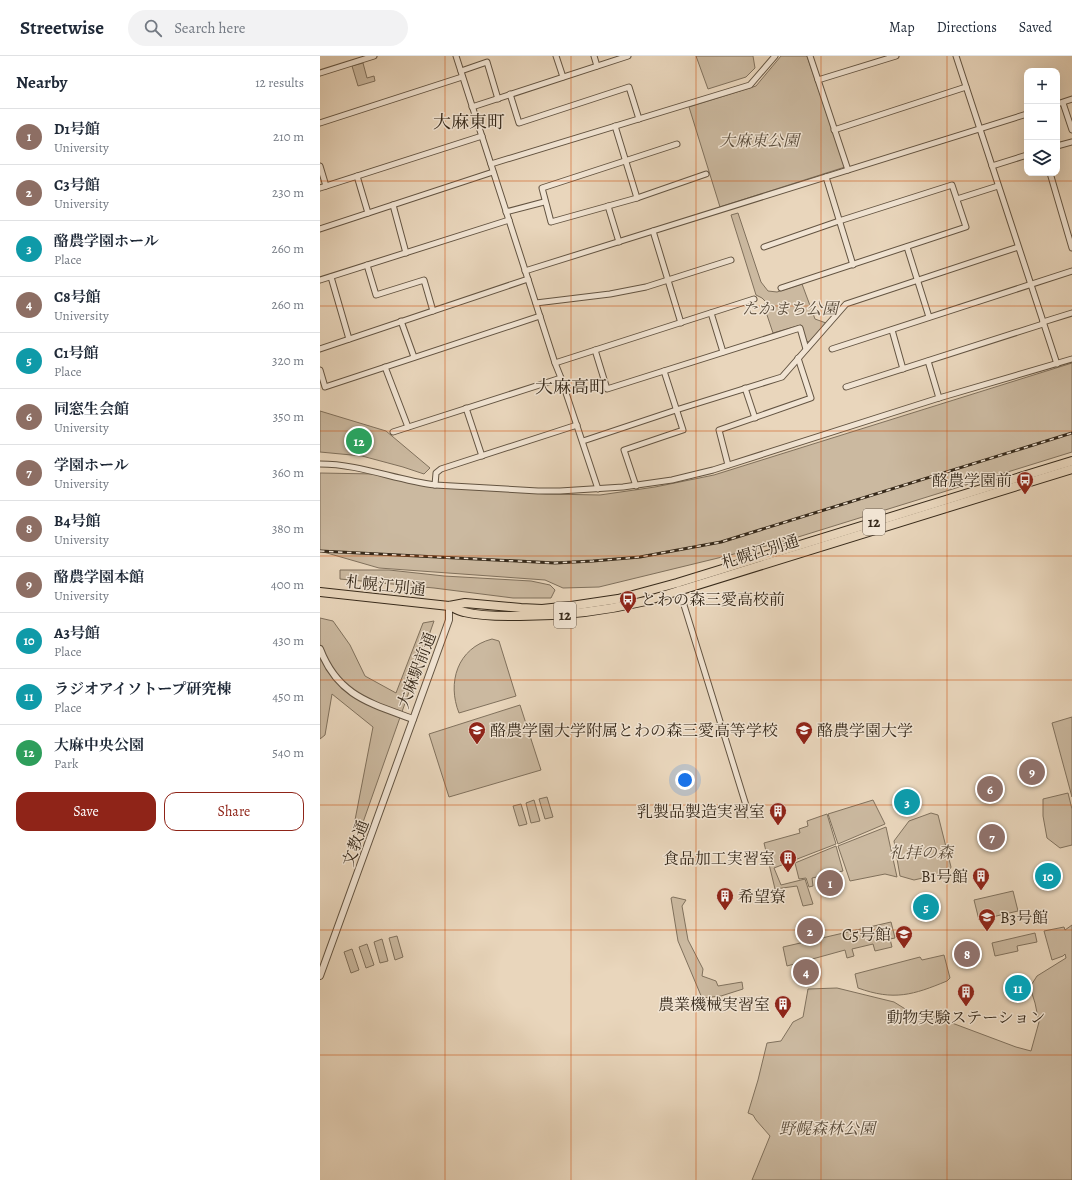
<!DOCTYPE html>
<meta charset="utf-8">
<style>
:root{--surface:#fff;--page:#f2f2f3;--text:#1f2937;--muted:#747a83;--line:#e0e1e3;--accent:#8f2418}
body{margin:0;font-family:Alegreya,"Noto Serif JP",serif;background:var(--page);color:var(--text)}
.controls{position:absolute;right:12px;top:12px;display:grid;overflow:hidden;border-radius:8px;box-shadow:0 4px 16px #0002}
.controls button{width:36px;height:36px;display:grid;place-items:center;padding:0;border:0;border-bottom:1px solid var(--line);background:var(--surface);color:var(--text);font:20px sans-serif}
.you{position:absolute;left:365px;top:724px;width:14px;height:14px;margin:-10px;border:3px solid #fff;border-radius:50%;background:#1a73e8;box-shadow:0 0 0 6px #1a73e833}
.badge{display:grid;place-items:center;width:26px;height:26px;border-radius:50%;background:var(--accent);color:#fff;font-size:13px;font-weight:700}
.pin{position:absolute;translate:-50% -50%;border:2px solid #fff;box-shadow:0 1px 4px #0006}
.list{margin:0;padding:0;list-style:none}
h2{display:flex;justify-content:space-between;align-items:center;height:52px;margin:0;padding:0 16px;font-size:17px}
h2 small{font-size:13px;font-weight:400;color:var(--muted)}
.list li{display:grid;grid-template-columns:26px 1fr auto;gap:12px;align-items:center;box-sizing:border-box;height:56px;padding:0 16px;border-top:1px solid var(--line)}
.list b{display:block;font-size:15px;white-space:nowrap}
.list p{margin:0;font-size:13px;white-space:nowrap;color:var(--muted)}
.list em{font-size:13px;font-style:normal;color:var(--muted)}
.actions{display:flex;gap:8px;padding:12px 16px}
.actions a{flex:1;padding:9px 0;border:1px solid var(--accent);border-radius:12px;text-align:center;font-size:14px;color:var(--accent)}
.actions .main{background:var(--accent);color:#fff}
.icon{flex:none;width:22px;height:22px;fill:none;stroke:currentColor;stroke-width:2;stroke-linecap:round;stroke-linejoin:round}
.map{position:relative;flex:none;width:752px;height:1124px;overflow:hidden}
header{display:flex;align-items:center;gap:24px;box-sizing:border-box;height:56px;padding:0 20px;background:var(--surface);border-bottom:1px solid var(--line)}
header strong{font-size:19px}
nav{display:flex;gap:22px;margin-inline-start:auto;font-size:14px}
.search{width:280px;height:36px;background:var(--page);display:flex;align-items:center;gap:10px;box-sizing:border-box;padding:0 14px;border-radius:22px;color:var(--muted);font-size:15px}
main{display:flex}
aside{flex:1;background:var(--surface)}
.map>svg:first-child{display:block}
.green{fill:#cbb9a0;stroke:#80715d}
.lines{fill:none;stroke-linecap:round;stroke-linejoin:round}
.minor-casing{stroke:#635442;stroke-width:7}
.tertiary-casing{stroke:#635442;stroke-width:8}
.trunk-casing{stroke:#36291a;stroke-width:10}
.minor{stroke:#f1e4d3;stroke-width:5}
.tertiary{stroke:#f1e4d3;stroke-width:6}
.trunk{stroke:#e9d6bc;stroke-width:8}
.rail-casing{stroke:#36291a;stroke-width:3}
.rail{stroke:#f1e4d3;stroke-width:1.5;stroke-dasharray:4.5;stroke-linecap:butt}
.grid{fill:none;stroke:#cd520e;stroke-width:1;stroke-opacity:0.55}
.labels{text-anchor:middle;stroke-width:3;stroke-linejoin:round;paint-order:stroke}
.shield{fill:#f1e4d3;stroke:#6e6152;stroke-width:1}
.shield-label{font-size:15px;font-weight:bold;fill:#36291a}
.park-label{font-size:16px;font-style:italic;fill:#5b4d3c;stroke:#f1e4d3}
.poi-label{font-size:16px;fill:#36291a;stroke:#f1e4d3;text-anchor:end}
.street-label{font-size:16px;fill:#36291a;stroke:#f1e4d3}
.quarter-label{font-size:18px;fill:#36291a;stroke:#f1e4d3}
</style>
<header>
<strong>Streetwise</strong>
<div class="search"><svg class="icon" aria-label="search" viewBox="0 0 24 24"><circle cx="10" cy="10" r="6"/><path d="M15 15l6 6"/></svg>Search here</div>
<nav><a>Map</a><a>Directions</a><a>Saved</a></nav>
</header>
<main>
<aside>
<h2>Nearby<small>12 results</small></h2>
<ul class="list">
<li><span class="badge" style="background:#8d6e63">1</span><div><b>D1号館</b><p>University</p></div><em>210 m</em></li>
<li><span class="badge" style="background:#8d6e63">2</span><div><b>C3号館</b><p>University</p></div><em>230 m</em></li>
<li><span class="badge" style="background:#0f9aa8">3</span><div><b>酪農学園ホール</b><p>Place</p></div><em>260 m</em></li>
<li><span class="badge" style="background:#8d6e63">4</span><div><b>C8号館</b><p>University</p></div><em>260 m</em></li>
<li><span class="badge" style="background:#0f9aa8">5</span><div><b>C1号館</b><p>Place</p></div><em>320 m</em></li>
<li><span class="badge" style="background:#8d6e63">6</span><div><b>同窓生会館</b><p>University</p></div><em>350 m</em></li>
<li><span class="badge" style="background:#8d6e63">7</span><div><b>学園ホール</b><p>University</p></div><em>360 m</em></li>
<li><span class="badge" style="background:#8d6e63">8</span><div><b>B4号館</b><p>University</p></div><em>380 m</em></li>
<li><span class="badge" style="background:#8d6e63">9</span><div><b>酪農学園本館</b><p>University</p></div><em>400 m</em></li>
<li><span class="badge" style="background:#0f9aa8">10</span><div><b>A3号館</b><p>Place</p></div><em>430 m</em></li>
<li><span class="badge" style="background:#0f9aa8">11</span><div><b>ラジオアイソトープ研究棟</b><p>Place</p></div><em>450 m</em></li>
<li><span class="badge" style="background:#2e9e5b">12</span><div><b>大麻中央公園</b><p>Park</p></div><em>540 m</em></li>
</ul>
<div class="actions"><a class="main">Save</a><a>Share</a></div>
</aside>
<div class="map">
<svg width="752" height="1124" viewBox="0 0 752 1124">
<rect width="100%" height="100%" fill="#e9d6bc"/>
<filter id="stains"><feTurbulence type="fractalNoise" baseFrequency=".005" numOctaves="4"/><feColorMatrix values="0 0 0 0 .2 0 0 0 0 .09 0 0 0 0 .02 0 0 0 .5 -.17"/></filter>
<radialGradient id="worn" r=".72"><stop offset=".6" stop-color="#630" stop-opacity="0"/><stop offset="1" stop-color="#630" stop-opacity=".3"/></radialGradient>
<g class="green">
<path d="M 376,0 L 433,0 L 435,12 L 426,21 L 388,33 Z"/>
<path d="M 461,0 L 487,0 L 525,111 L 400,151 L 369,51 L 436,30 Z"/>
<path d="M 43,7 L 47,22 L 54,20 L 55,25 L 38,30 L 32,10 Z"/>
<path d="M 418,157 L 441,226 L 448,235 L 457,236 L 482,228 L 495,263 L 506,267 L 489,286 L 486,285 L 481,269 L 453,277 L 444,250 L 446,246 L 442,242 L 436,239 L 411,159 Z"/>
<path d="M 752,307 L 752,396 L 462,486 L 394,503 L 279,531 L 243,532 L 225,524 L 59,512 L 0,495 L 0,417 L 55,418 L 116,427 L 186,435 L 226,438 L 280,439 L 335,431 L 394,419 Z"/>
<path d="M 0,355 L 66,375 L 110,412 L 104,418 L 83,411 L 42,400 L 0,396 Z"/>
<path d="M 20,514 L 69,514 L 124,520 L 211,525 L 230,529 L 235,534 L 231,542 L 193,542 L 114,532 L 20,523 Z"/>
<path d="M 0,562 L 13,565 L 30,589 L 45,620 L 76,637 L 103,567 L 114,565 L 41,772 L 35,764 L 53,671 L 12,638 L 5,679 L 0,683 Z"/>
<path d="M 172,583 L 179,585 L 196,640 L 139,657 C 127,627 137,592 172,583 Z"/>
<path d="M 200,649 L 221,714 L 129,741 L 109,678 Z"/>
<path d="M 752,661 L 752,741 L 732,667 Z"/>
<path d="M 748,737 L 752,753 L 752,789 L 740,792 L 727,782 L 723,760 L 723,743 Z"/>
<path d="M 227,741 L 233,761 L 225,763 L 219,743 Z"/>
<path d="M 214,744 L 220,765 L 211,767 L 206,747 Z"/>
<path d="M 553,744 L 565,768 L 518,788 L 508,758 Z"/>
<path d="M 201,748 L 207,768 L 199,770 L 193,750 Z"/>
<path d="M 611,757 L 618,759 L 631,811 L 629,816 L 594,824 L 580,820 L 574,785 L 589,765 Z"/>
<path d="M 507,758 L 516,788 L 454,812 L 461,829 L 485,823 L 493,848 L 483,850 L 477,830 L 455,833 L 444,787 L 480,777 L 479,773 L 488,770 L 487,765 Z"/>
<path d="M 566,771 L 577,821 L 565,818 L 530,825 L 518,790 Z"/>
<path d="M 516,790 L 523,815 L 492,822 L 493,830 L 489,831 L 486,822 L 479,823 L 475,807 Z"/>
<path d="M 693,835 L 698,855 L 659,864 L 654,844 Z"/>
<path d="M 353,841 L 366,844 L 362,850 L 368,884 L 383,913 L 382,920 L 396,925 L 398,930 L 422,926 L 423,933 L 401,940 L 382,942 L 358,885 L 351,842 Z"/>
<path d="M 571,866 L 575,882 L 570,883 L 572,891 L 555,895 L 553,888 L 532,893 L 534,900 L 527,902 L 525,894 L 467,910 L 463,891 Z"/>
<path d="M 752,869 L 752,1124 L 432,1124 L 450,1080 L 436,1064 L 433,1059 L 428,1057 L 438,1024 L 447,987 L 461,985 L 473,966 L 483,961 L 488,933 L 517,932 L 574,946 L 595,959 L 616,961 L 696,991 L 711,995 L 719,966 L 715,947 L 710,931 L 717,920 L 746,902 L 745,898 L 743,900 L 732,904 L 724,875 L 744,871 L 745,874 Z"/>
<path d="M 715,877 L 717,886 L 697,890 L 698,895 L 675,900 L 672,887 Z"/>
<path d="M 77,880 L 83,901 L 75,904 L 69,882 Z"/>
<path d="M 62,883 L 68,905 L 60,907 L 54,886 Z"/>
<path d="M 47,888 L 54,909 L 46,912 L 39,891 Z"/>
<path d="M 32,893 L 39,914 L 31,917 L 24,896 Z"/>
<path d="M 624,899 L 630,922 L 627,925 C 593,939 574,945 538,932 L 535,918 L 600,901 L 602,904 Z"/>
</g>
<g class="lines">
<g class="minor-casing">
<g id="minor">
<path d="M 136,0 L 235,307 L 241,322 L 278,433"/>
<path d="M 236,0 L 243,21"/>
<path d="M 274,0 L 277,10"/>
<path d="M 490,0 L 528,114"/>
<path d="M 636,0 L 737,308"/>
<path d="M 141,15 L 167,6 L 178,43"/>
<path d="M 0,17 L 54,0"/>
<path d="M 498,24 L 576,0"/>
<path d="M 190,38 L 199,67 L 309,31 L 319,63"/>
<path d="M 743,47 L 752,74"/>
<path d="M 737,48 L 752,43"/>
<path d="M 152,51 L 308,0"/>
<path d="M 0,67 L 142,21"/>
<path d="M 295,70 L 317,142"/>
<path d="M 514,74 L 646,31"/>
<path d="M 357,88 L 222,132 L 231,166 L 317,142 L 386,118"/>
<path d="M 737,90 L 752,86"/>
<path d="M 171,108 L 430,29 L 455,0"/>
<path d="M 0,110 L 6,130"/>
<path d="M 672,110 L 707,99"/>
<path d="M 730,117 L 752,192"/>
<path d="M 37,120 L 48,157"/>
<path d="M 506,121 L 533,209"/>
<path d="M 0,132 L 162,80"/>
<path d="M 637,143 L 678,130"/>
<path d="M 73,149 L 86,197"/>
<path d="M 288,150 L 299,186"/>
<path d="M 186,156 L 224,146"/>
<path d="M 0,173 L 173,116"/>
<path d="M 333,175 L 361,267"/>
<path d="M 444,191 L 519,165 L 632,129 L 646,171 L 461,232"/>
<path d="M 587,191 L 609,261"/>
<path d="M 47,209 L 56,239 L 104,224 L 113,255"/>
<path d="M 205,215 L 707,58"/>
<path d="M 11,221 L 29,283"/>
<path d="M 0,224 L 189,164"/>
<path d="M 216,247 L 290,238 L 326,231 L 411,204"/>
<path d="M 391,257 L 403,296"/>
<path d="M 81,265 L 94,301"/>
<path d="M 723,266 L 752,257"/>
<path d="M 572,274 L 583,313"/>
<path d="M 0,293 L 208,223"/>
<path d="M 512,293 L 752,215"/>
<path d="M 275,294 L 287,333 L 480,272 L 486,293"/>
<path d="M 608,305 L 619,342"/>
<path d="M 235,307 L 434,243"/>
<path d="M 65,311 L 88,371"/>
<path d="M 0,314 L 5,331 L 220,260"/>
<path d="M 526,331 L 723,268"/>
<path d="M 425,332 L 435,362"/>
<path d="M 146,352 L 162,400"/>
<path d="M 73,376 L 241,322"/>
<path d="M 263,385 L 356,354 L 462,321 L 526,248 L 698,191"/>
<path d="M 0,408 C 40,408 75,424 115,429 L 218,435 L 240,435 L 303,431 L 352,424 L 393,414 L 619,342 L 752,303"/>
<path d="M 408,409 L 399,374 L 491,342 L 478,302"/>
<path d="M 115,429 L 116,417 L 121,413 L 257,369"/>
<path d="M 316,430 L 304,394 L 363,374 L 344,315"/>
<path d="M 359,533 L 429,759"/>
</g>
</g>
<g class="tertiary-casing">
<g id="tertiary">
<path d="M 0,593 C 18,640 50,647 93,663"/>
<path d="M 0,920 L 129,564 L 129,550"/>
</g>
</g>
<g class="trunk-casing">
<g id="trunk">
<path d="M 0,536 L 129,550 L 145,547 L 201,552 L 222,553 L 251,550 L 298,543 L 357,527 L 752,405"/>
<path d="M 130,550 C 134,552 139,555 144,556 C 156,559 176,560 189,560 C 236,561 280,556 326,545 L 752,413"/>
</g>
</g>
<use href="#minor" class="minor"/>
<use href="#tertiary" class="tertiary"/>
<use href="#trunk" class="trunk"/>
<g class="rail-casing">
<path id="rail" d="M 0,495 L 235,507 L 273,505 L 320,501 L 401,486 L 752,377"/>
</g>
<use href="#rail" class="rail"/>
</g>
<path class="grid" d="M 125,0 L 125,1124M 251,0 L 251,1124M 376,0 L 376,1124M 501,0 L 501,1124M 627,0 L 627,1124M 0,125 L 752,125M 0,250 L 752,250M 0,375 L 752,375M 0,500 L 752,500M 0,624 L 752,624M 0,749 L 752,749M 0,874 L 752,874M 0,999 L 752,999"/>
<defs>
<g id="bus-pin" transform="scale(0.9)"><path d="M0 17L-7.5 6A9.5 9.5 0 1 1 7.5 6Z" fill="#8f2418" stroke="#f1e4d3"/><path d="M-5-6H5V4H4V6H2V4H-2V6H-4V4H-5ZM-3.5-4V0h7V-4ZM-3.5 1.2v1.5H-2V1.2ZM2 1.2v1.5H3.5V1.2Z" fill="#fff"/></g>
<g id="school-pin" transform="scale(0.9)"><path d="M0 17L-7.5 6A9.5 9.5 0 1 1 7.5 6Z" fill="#8f2418" stroke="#f1e4d3"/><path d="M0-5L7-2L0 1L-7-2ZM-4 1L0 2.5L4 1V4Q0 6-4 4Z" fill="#fff"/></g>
<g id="university-pin" transform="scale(0.9)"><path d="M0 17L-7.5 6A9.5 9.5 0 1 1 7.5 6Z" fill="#8f2418" stroke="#f1e4d3"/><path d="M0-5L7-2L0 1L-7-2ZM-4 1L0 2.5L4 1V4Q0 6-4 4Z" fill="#fff"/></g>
<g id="building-pin" transform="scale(0.9)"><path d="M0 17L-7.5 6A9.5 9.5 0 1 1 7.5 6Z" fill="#8f2418" stroke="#f1e4d3"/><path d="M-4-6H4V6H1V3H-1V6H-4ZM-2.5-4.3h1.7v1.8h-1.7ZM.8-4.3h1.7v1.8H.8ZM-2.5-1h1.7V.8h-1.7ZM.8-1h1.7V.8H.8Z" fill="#fff"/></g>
</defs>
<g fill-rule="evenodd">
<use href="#bus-pin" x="705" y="424"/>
<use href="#bus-pin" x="308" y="543"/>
<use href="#school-pin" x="157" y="674"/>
<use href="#university-pin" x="484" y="674"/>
<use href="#building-pin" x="458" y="755"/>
<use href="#building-pin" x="468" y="802"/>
<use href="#building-pin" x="661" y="820"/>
<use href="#building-pin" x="405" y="840"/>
<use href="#university-pin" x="667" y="861"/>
<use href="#university-pin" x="584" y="878"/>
<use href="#building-pin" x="646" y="936"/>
<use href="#building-pin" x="463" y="948"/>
</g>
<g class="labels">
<g class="shield">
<rect x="543" y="453" width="22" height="26" rx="3"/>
<rect x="234" y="546" width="22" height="26" rx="3"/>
</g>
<g class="shield-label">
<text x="554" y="471">12</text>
<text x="245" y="564">12</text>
</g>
<g class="park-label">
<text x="439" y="90">大麻東公園</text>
<text x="470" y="258">たかまち公園</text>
<text x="601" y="802">礼拝の森</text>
<text x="507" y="1078">野幌森林公園</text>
</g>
<g class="poi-label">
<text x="692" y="430">酪農学園前</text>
<text x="321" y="549" text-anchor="start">とわの森三愛高校前</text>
<text x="170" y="680" text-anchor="start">酪農学園大学附属とわの森三愛高等学校</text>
<text x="497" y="680" text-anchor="start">酪農学園大学</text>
<text x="445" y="761">乳製品製造実習室</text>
<text x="455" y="808">食品加工実習室</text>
<text x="648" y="826">B1号館</text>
<text x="418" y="846" text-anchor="start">希望寮</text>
<text x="680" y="867" text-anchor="start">B3号館</text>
<text x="571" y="884">C5号館</text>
<text x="450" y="954">農業機械実習室</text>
<text x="646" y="967" text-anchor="middle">動物実験ステーション</text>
</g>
<g class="street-label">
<text transform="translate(440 495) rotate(-17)" y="6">札幌江別通</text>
<text transform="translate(66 529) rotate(6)" y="6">札幌江別通</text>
<text transform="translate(96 614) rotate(-69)" y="6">大麻駅前通</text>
<text transform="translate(35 787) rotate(-70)" y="6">文教通</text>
</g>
<g class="quarter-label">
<text x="149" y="72">大麻東町</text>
<text x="251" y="337">大麻高町</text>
</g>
</g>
<rect width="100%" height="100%" filter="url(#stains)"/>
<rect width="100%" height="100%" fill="url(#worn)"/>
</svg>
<div class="controls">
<button>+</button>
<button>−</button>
<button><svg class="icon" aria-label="layers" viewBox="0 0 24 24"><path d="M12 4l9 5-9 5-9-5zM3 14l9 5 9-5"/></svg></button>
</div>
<div class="you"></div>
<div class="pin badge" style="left:510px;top:827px;background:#8d6e63">1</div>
<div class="pin badge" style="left:490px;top:875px;background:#8d6e63">2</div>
<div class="pin badge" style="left:587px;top:746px;background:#0f9aa8">3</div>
<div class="pin badge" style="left:486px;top:916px;background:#8d6e63">4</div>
<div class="pin badge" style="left:606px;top:851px;background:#0f9aa8">5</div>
<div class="pin badge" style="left:670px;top:733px;background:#8d6e63">6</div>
<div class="pin badge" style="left:672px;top:781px;background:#8d6e63">7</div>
<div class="pin badge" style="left:647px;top:898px;background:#8d6e63">8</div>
<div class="pin badge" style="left:712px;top:716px;background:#8d6e63">9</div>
<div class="pin badge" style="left:728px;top:820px;background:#0f9aa8">10</div>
<div class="pin badge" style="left:698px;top:932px;background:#0f9aa8">11</div>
<div class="pin badge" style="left:39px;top:385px;background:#2e9e5b">12</div>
</div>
</main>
